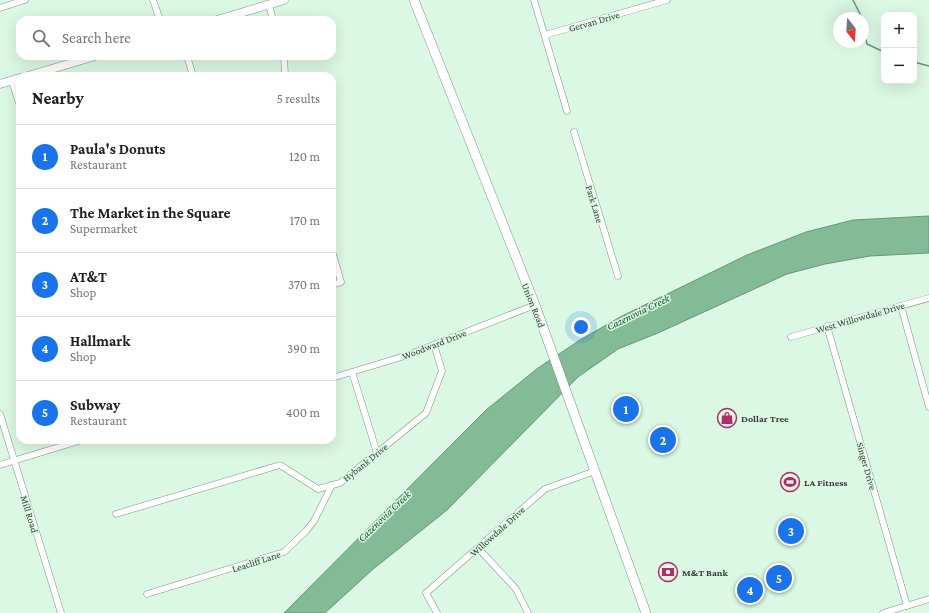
<!DOCTYPE html>
<meta charset="utf-8">
<style>
:root{--surface:#fff;--page:#f2f2f2;--text:#202124;--muted:#757577;--line:#e0e0e0;--accent:#1a73e8}
body{margin:0;font-family:"Crimson Pro",serif;background:var(--page);color:var(--text)}
.controls{position:absolute;right:12px;top:12px;display:grid;overflow:hidden;border-radius:8px;box-shadow:0 4px 16px #0002}
.controls button{width:36px;height:36px;display:grid;place-items:center;padding:0;border:0;border-bottom:1px solid var(--line);background:var(--surface);color:var(--text);font:20px sans-serif}
.compass{position:absolute;left:833px;top:12px;width:36px;height:36px;border-radius:50%;background:var(--surface);box-shadow:0 4px 16px #0002;rotate:163deg}
.you{position:absolute;left:581px;top:327px;width:14px;height:14px;margin:-10px;border:3px solid #fff;border-radius:50%;background:#1a73e8;box-shadow:0 0 0 6px #1a73e833}
.badge{display:grid;place-items:center;width:26px;height:26px;border-radius:50%;background:var(--accent);color:#fff;font-size:13px;font-weight:700}
.pin{position:absolute;translate:-50% -50%;border:2px solid #fff;box-shadow:0 1px 4px #0006}
.list{margin:0;padding:0;list-style:none}
h2{display:flex;justify-content:space-between;align-items:center;height:52px;margin:0;padding:0 16px;font-size:17px}
h2 small{font-size:13px;font-weight:400;color:var(--muted)}
.list li{display:grid;grid-template-columns:26px 1fr auto;gap:12px;align-items:center;box-sizing:border-box;height:64px;padding:0 16px;border-top:1px solid var(--line)}
.list b{display:block;font-size:15px;white-space:nowrap}
.list p{margin:0;font-size:13px;white-space:nowrap;color:var(--muted)}
.list em{font-size:13px;font-style:normal;color:var(--muted)}
.icon{flex:none;width:22px;height:22px;fill:none;stroke:currentColor;stroke-width:2;stroke-linecap:round;stroke-linejoin:round}
.map{position:relative;flex:none;width:929px;height:613px;overflow:hidden}
.search{position:absolute;background:var(--surface);box-shadow:0 4px 16px #0002;left:16px;top:16px;width:320px;height:44px;display:flex;align-items:center;gap:10px;box-sizing:border-box;padding:0 14px;border-radius:12px;color:var(--muted);font-size:15px}
.panel{position:absolute;background:var(--surface);box-shadow:0 4px 16px #0002;left:16px;top:72px;width:320px;height:372px;border-radius:12px}
.map>svg:first-child{display:block}
.water{fill:#82bb95;stroke:#6a9678}
.lines{fill:none;stroke-linecap:round;stroke-linejoin:round}
.stream{stroke:#6a9678;stroke-width:1.5}
.minor-casing{stroke:#7c9684;stroke-width:7}
.tertiary-casing{stroke:#7c9684;stroke-width:9}
.secondary-casing{stroke:#7c9684;stroke-width:10}
.minor{stroke:#fff;stroke-width:6}
.tertiary{stroke:#fff;stroke-width:8}
.secondary{stroke:#fff;stroke-width:9}
.labels{text-anchor:middle;stroke-width:3;stroke-linejoin:round;paint-order:stroke}
.street-label{font-size:10px;fill:#333e36;stroke:#dbf8e4}
.poi-label{font-size:10px;font-weight:bold;fill:#333e36;stroke:#dbf8e4;text-anchor:start}
.water-label{font-size:11px;font-style:italic;fill:#105430;stroke:#dbf8e4}
</style>
<div class="map">
<svg width="929" height="613" viewBox="0 0 929 613">
<rect width="100%" height="100%" fill="#dbf8e4"/>
<path class="water" d="M 929,216 L 929,253 L 870,256 L 825,264 L 787,274 L 658,333 L 618,349 L 578,377 L 447,510 L 372,570 L 325,613 L 284,613 L 486,410 L 538,368 L 580,340 L 622,316 L 747,255 L 806,232 L 853,220 Z"/>
<g class="lines">
<g class="stream">
<path d="M 853,0 L 862,18"/>
<path d="M 863,25 L 867,44 L 884,52"/>
<path d="M 914,62 L 929,66"/>
</g>
<g class="minor-casing">
<g id="minor">
<path d="M 153,0 L 160,20"/>
<path d="M 534,0 L 567,111"/>
<path d="M 269,5 L 273,20"/>
<path d="M 0,8 L 25,0"/>
<path d="M 545,35 L 667,0"/>
<path d="M 187,56 L 193,76"/>
<path d="M 284,56 L 285,76"/>
<path d="M 12,81 L 20,106"/>
<path d="M 574,132 L 618,276"/>
<path d="M 332,251 L 341,282 L 332,285"/>
<path d="M 901,306 L 929,407"/>
<path d="M 827,326 L 907,606"/>
<path d="M 791,337 L 929,298"/>
<path d="M 352,372 L 377,453"/>
<path d="M 332,378 L 408,355 L 535,305"/>
<path d="M 0,414 L 61,613"/>
<path d="M 0,465 L 82,440"/>
<path d="M 116,514 L 280,465 L 318,489 L 340,483 L 426,413 L 442,371 L 434,345"/>
<path d="M 478,548 L 516,589 L 528,613"/>
<path d="M 147,594 L 284,552 L 306,531 L 314,521 L 332,485"/>
<path d="M 437,613 L 426,593 L 545,489 L 595,471"/>
<path d="M 883,613 L 929,599"/>
</g>
</g>
<g class="tertiary-casing">
<g id="tertiary">
<path d="M 217,20 L 284,0"/>
<path d="M 28,76 L 95,56"/>
<path d="M 0,84 L 20,78"/>
</g>
</g>
<g class="secondary-casing">
<path id="secondary" d="M 414,0 L 535,305 L 646,613"/>
</g>
<use href="#minor" class="minor"/>
<use href="#tertiary" class="tertiary"/>
<use href="#secondary" class="secondary"/>
</g>
<defs>
<g id="shop-ring" transform="scale(1)"><circle r="9.5" fill="#dbf8e4" stroke="#b42966" stroke-width="1.5"/><path d="M-5-2.5h2.3a2.7 3.5 0 0 1 5.4 0H5L5.5 6h-11ZM-1.5-2.5h3a1.5 2.3 0 0 0-3 0Z" fill="#b42966"/></g>
<g id="stadium-ring" transform="scale(1)"><circle r="9.5" fill="#dbf8e4" stroke="#b42966" stroke-width="1.5"/><path d="M0-5a6.5 5 0 1 0 0 10a6.5 5 0 1 0 0-10ZM-3.5-1.8h7v3.6h-7Z" fill="#b42966"/></g>
<g id="bank-ring" transform="scale(1)"><circle r="9.5" fill="#dbf8e4" stroke="#b42966" stroke-width="1.5"/><path d="M-6-4H6V4H-6ZM0-2.3a2.3 2.3 0 1 0 0 4.6a2.3 2.3 0 1 0 0-4.6Z" fill="#b42966"/></g>
</defs>
<g fill-rule="evenodd">
<use href="#shop-ring" x="727" y="418"/>
<use href="#stadium-ring" x="790" y="482"/>
<use href="#bank-ring" x="668" y="572"/>
</g>
<g class="labels">
<g class="street-label">
<text transform="translate(594 21) rotate(-16)" y="4">Gervan Drive</text>
<text transform="translate(595 204) rotate(73)" y="4">Park Lane</text>
<text transform="translate(534 305) rotate(68)" y="4">Union Road</text>
<text transform="translate(860 317) rotate(-16)" y="4">West Willowdale Drive</text>
<text transform="translate(434 344) rotate(-21)" y="4">Woodward Drive</text>
<text transform="translate(365 462) rotate(-39)" y="4">Hybank Drive</text>
<text transform="translate(867 466) rotate(74)" y="4">Singer Drive</text>
<text transform="translate(30 514) rotate(73)" y="4">Mill Road</text>
<text transform="translate(497 531) rotate(-42)" y="4">Willowdale Drive</text>
<text transform="translate(256 561) rotate(-18)" y="4">Leacliff Lane</text>
</g>
<g class="poi-label">
<text x="741" y="422">Dollar Tree</text>
<text x="804" y="486">LA Fitness</text>
<text x="682" y="576">M&amp;T Bank</text>
</g>
<g class="water-label">
<text transform="translate(638 312) rotate(-26)" y="4">Cazenovia Creek</text>
<text transform="translate(384 516) rotate(-44)" y="4">Cazenovia Creek</text>
</g>
</g>
</svg>
<div class="controls">
<button>+</button>
<button>−</button>
</div>
<svg class="compass" viewBox="-18 -18 36 36"><path d="M0-13l5 13h-10z" fill="#e53935"/><path d="M0 13l5-13h-10z" fill="#757577"/></svg>
<div class="you"></div>
<div class="pin badge" style="left:626px;top:409px">1</div>
<div class="pin badge" style="left:663px;top:440px">2</div>
<div class="pin badge" style="left:791px;top:531px">3</div>
<div class="pin badge" style="left:750px;top:590px">4</div>
<div class="pin badge" style="left:779px;top:578px">5</div>
<div class="search"><svg class="icon" aria-label="search" viewBox="0 0 24 24"><circle cx="10" cy="10" r="6"/><path d="M15 15l6 6"/></svg>Search here</div>
<section class="panel">
<h2>Nearby<small>5 results</small></h2>
<ul class="list">
<li><span class="badge">1</span><div><b>Paula's Donuts</b><p>Restaurant</p></div><em>120 m</em></li>
<li><span class="badge">2</span><div><b>The Market in the Square</b><p>Supermarket</p></div><em>170 m</em></li>
<li><span class="badge">3</span><div><b>AT&amp;T</b><p>Shop</p></div><em>370 m</em></li>
<li><span class="badge">4</span><div><b>Hallmark</b><p>Shop</p></div><em>390 m</em></li>
<li><span class="badge">5</span><div><b>Subway</b><p>Restaurant</p></div><em>400 m</em></li>
</ul>
</section>
</div>
